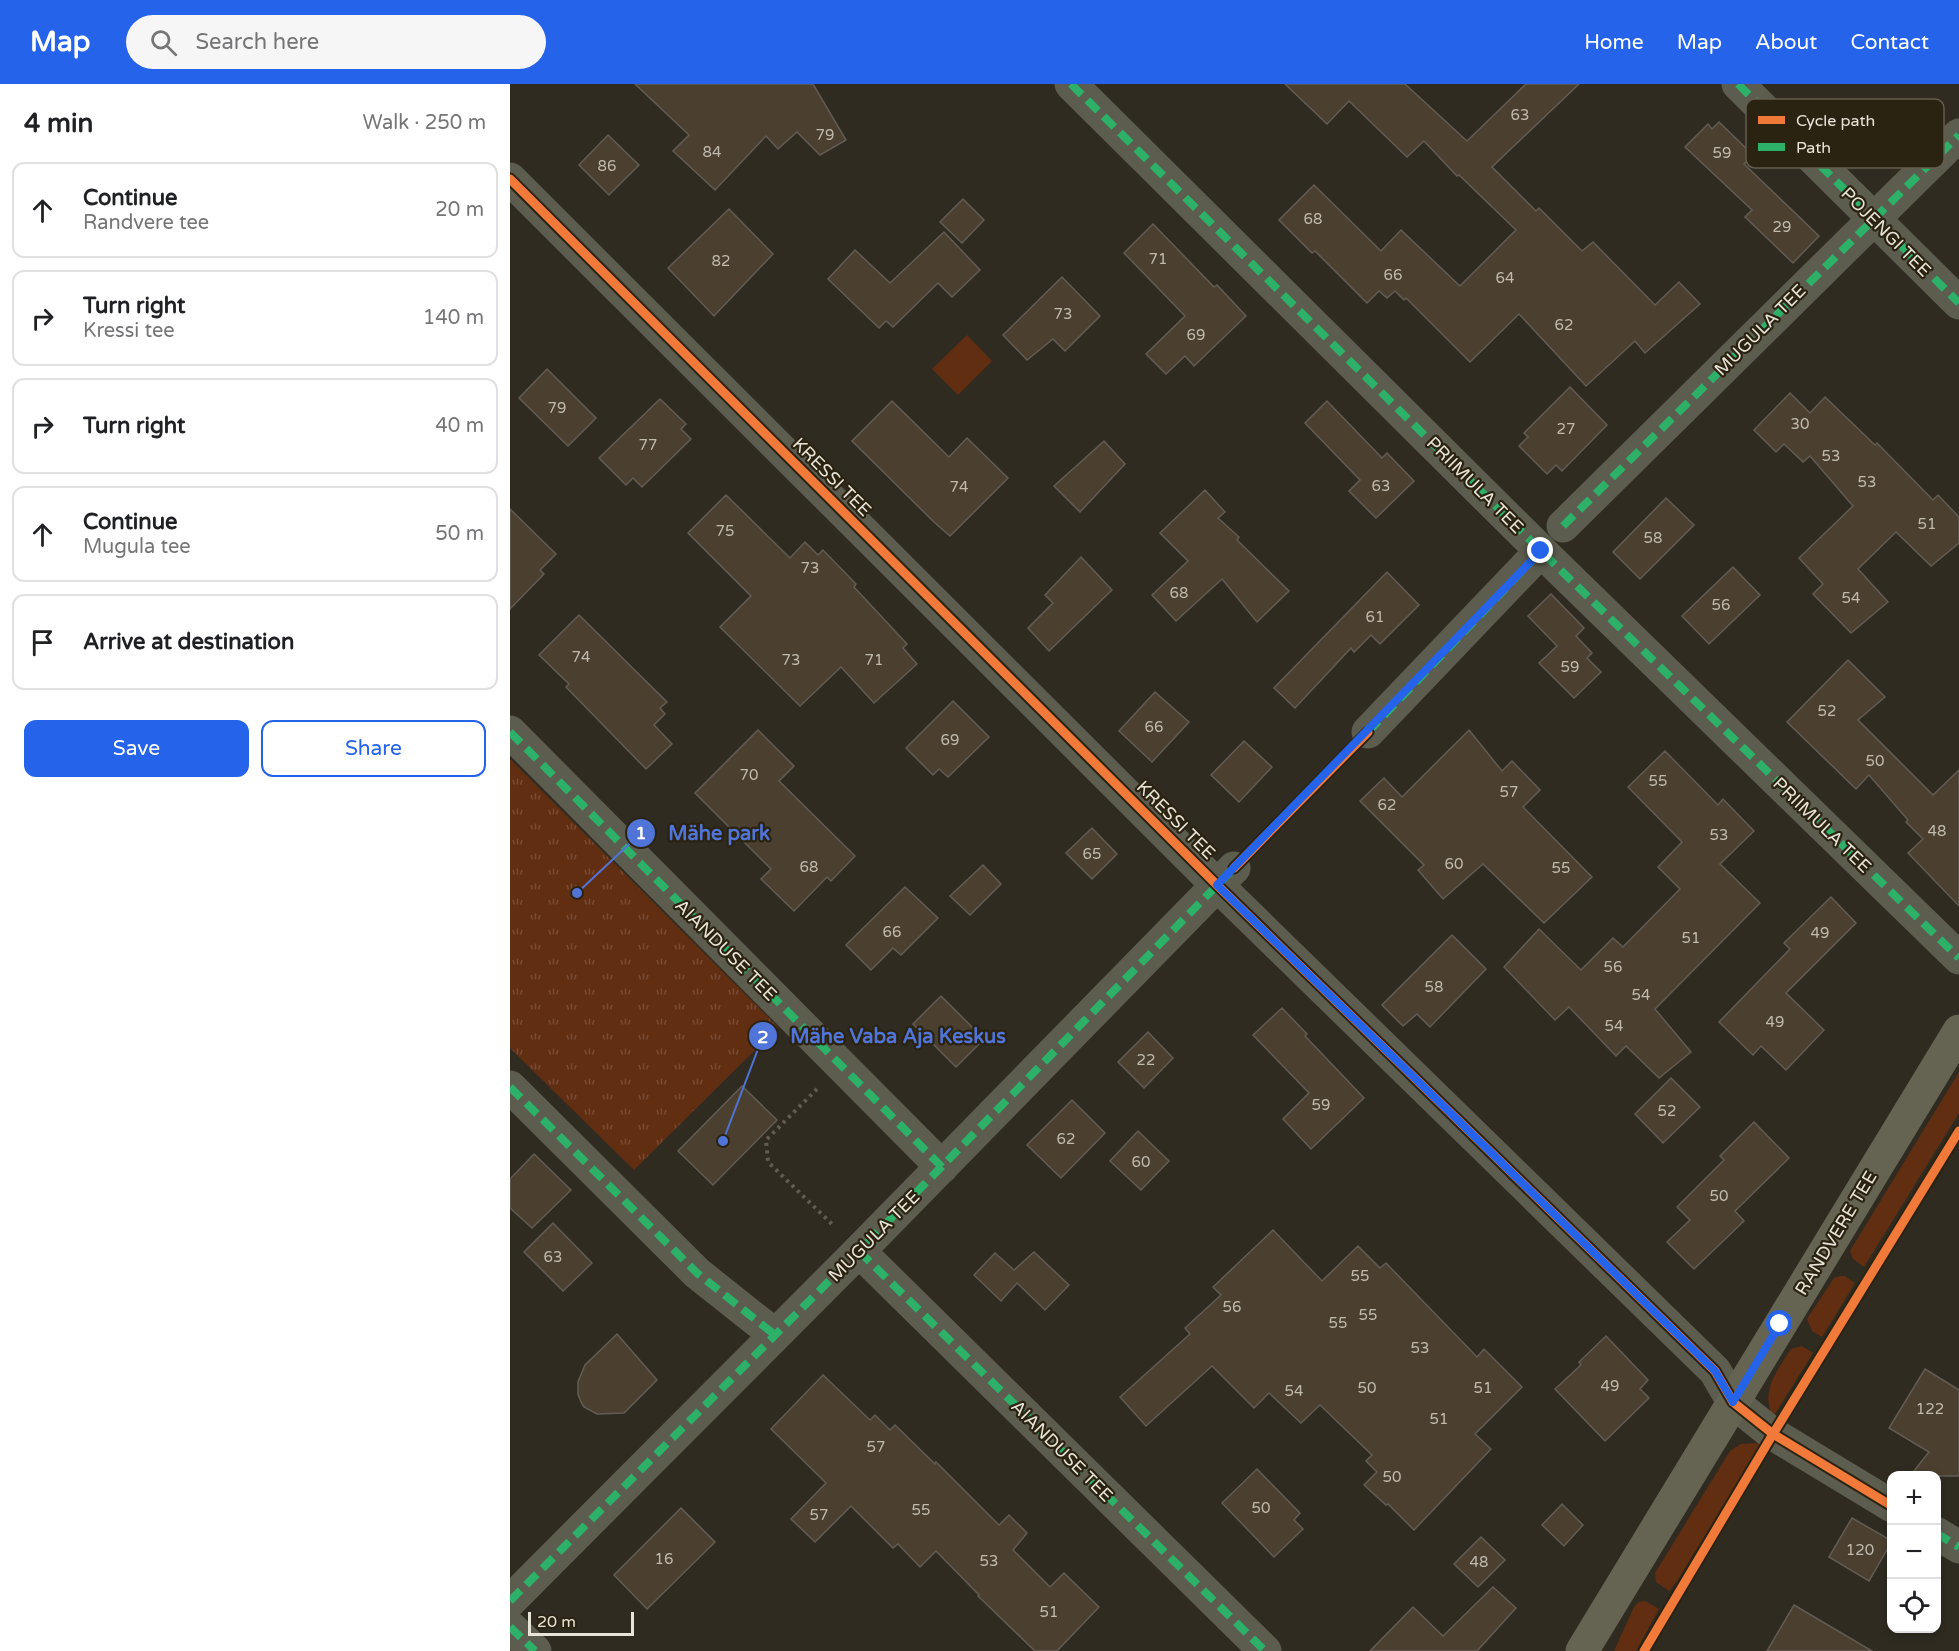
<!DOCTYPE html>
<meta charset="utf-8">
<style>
:root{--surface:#fff;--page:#f6f6f6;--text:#202124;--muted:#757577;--line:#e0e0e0;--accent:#2563eb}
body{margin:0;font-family:"Varela Round",sans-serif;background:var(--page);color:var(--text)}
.controls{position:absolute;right:18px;bottom:18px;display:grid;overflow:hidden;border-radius:12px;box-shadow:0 3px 9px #0003}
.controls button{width:54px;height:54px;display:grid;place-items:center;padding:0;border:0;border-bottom:2px solid var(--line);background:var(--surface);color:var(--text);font:30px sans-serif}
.scale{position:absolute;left:18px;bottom:15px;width:106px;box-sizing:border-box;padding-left:6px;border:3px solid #e8e4d8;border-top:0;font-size:16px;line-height:21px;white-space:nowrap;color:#e8e4d8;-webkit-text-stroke:4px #2b2311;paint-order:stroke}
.stop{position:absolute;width:18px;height:18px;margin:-14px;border:4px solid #2563eb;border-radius:50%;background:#fff}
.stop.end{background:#2563eb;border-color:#fff;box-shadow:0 2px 6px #0008}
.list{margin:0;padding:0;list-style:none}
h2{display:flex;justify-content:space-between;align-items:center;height:78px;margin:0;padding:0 24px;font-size:26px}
h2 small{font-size:20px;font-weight:400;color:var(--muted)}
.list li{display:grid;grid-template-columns:39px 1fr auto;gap:18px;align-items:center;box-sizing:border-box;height:96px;margin:0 12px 12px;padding:0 12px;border:2px solid var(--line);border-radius:12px}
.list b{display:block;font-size:22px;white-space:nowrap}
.list p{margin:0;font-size:20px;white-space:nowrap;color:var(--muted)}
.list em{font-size:20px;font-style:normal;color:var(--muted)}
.actions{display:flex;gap:12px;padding:18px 24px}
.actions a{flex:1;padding:14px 0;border:2px solid var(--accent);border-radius:12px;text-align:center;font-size:21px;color:var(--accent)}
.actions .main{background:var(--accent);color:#fff}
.icon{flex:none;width:33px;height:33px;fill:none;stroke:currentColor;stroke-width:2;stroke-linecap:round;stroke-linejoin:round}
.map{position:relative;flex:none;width:1449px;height:1567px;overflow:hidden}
header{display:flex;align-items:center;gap:36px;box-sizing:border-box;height:84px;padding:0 30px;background:var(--accent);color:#fff}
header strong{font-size:28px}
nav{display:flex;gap:33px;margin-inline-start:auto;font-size:21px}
.search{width:420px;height:54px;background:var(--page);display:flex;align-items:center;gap:15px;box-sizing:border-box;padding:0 21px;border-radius:33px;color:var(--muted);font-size:22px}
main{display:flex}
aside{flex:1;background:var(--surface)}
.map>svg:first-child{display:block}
.grass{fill:#622e12}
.park{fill:url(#park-tufts)}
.building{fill:#4b3f2f;stroke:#625c55;stroke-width:1.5}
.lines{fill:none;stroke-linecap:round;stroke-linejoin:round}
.path{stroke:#5f5e54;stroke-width:4;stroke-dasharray:3 4.5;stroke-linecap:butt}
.minor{stroke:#5c5c4f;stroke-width:33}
.major{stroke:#656453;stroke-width:33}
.quiet{stroke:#2db169;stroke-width:8;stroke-dasharray:15 8;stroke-linecap:butt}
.cycleway-casing{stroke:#2b2311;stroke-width:13}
.cycleway{stroke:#f17a3a;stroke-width:9}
.route{stroke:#2563eb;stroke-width:8}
.labels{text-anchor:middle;stroke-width:4.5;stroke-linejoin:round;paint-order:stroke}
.number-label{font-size:15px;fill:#c1bbae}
.street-label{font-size:18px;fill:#e8e4d8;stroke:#2b2311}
.key{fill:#2b2311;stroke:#645d4d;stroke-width:1.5}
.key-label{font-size:16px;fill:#e8e4d8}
.leader{fill:none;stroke:#5074d8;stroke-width:2}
.callout-dot{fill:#5074d8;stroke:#2b2311;stroke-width:2}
.mark-label{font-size:18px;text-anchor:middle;font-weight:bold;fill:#fff}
.callout-label{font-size:20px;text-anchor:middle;font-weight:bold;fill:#5074d8;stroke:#2b2311;stroke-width:4.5;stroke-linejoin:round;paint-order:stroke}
</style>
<header>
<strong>Map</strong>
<div class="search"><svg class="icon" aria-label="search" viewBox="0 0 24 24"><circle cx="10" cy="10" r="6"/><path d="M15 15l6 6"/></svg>Search here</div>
<nav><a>Home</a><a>Map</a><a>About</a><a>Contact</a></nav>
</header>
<main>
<aside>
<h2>4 min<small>Walk · 250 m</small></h2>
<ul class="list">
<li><svg class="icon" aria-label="ahead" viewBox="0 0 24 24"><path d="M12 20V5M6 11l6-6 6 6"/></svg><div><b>Continue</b><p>Randvere tee</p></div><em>20 m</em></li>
<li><svg class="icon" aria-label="right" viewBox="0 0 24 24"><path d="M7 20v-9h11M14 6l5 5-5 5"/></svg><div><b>Turn right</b><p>Kressi tee</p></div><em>140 m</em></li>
<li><svg class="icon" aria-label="right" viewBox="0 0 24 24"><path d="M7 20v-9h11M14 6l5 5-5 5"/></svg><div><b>Turn right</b></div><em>40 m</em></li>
<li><svg class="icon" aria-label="ahead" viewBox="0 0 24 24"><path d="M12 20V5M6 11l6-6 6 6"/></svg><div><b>Continue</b><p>Mugula tee</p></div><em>50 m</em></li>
<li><svg class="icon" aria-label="arrive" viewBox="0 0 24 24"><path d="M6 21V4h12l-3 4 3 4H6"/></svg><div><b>Arrive at destination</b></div></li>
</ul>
<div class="actions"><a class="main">Save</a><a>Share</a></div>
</aside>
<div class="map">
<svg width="1449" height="1567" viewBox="0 0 1449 1567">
<defs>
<pattern id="park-tufts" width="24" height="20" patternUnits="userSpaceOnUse" patternTransform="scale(1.5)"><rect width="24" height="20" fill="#622e12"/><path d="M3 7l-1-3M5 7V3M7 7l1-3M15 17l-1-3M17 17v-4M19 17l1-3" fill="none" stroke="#784c34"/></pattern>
</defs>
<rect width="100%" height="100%" fill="#2f2b21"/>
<g class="grass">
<path d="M 457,251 L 482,277 L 448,311 L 422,285 Z"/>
<path d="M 1449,988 L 1449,1029 L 1354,1183 L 1343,1175 L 1340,1167 Z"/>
<path d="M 1330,1192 L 1335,1192 L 1345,1199 L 1312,1253 L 1302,1247 L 1297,1235 L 1324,1194 Z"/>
<path d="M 1292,1262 L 1303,1269 L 1263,1333 C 1250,1307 1267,1287 1281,1265 Z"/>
<path d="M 1246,1359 L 1251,1360 L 1167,1497 L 1159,1507 L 1146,1498 L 1145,1489 L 1220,1367 L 1231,1360 Z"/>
<path d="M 1135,1517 L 1149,1525 L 1126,1567 L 1104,1567 L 1124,1523 L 1129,1518 Z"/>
</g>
<path class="park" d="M 0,675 L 268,943 L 124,1086 L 0,964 Z"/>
<g class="building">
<path d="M 125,0 L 303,0 L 336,56 L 310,71 L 287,48 L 268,65 L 256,52 L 205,106 L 163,67 L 179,51 Z"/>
<path d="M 775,0 L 895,0 L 957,57 L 1016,0 L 1069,0 L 982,83 L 1026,127 L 1029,124 L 1072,167 L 1083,158 L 1145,221 L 1169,198 L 1190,220 L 1135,269 L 1125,257 L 1076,302 L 1009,230 L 960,278 L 896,214 L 894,216 L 885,207 L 877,214 L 869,207 L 857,219 L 805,167 L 802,169 L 769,136 L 804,101 L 871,167 L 891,146 L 950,202 L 1006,146 L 949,91 L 947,92 L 914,57 L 897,73 L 839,17 L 817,40 Z"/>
<path d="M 1209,38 L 1243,71 L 1234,80 L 1309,152 L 1283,179 L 1235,133 L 1242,126 L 1175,63 L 1198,40 L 1202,45 Z"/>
<path d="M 98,51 L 129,81 L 99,111 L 69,81 Z"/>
<path d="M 453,115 L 474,136 L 452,159 L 430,138 Z"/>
<path d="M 219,125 L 263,170 L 204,232 L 158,184 Z"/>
<path d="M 643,140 L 704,203 L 707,201 L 736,232 L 684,282 L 675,272 L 656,290 L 636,270 L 675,232 L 614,169 Z"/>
<path d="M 434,148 L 470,186 L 442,213 L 428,199 L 383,243 L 376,237 L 369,244 L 318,195 L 345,166 L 380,199 Z"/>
<path d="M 552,193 L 590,232 L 555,267 L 543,255 L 517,276 L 493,251 Z"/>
<path d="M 37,285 L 86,334 L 58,362 L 9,314 Z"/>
<path d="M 1060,303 L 1097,341 L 1052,387 L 1046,381 L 1037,390 L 1009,362 L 1018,353 L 1014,349 Z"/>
<path d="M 1280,309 L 1300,329 L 1315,313 L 1365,361 L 1367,359 L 1423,416 L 1428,411 L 1449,433 L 1449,459 L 1421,482 L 1386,448 L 1348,485 L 1378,518 L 1341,549 L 1303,510 L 1313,500 L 1289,474 L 1343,422 L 1300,372 L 1293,378 L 1274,360 L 1266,368 L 1244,346 Z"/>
<path d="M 150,315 L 176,340 L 171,345 L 181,355 L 132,403 L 123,394 L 116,401 L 89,374 Z"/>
<path d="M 382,317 L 439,373 L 457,354 L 498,394 L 440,452 L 425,439 L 342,357 Z"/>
<path d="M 817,317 L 872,374 L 877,369 L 904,397 L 866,434 L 839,407 L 850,396 L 795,339 Z"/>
<path d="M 594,357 L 615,380 L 570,428 L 544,402 Z"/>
<path d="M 695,406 L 715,428 L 708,434 L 729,453 L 727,456 L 779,507 L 747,538 L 712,495 L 666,537 L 642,511 L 678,477 L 650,449 Z"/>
<path d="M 216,411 L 280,474 L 295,458 L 308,471 L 313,466 L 346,500 L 344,503 L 397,560 L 393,564 L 407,580 L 364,619 L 331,583 L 290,622 L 210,543 L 241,512 L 178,449 Z"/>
<path d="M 1156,414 L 1184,441 L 1130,495 L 1103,468 Z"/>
<path d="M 0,425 L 46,470 L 30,486 L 34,490 L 0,525 Z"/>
<path d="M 571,473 L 602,506 L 539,567 L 518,544 L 543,519 L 535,511 Z"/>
<path d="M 1223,483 L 1250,511 L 1199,560 L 1172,532 Z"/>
<path d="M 877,488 L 909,521 L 870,560 L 861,551 L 844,568 L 841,564 L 785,624 L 764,604 Z"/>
<path d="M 1041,510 L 1074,544 L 1066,552 L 1082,569 L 1077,574 L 1091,588 L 1064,614 L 1029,579 L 1047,562 L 1018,532 Z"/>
<path d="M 69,531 L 157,618 L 150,624 L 155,630 L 144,641 L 162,660 L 136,685 L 56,603 L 59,600 L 29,571 Z"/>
<path d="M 1338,576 L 1375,613 L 1348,636 L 1423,711 L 1449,686 L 1449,822 L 1398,769 L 1413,755 L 1396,738 L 1398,736 L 1359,691 L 1346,705 L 1277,638 Z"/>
<path d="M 645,608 L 679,638 L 642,678 L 609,647 Z"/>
<path d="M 443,617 L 479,653 L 438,693 L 429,685 L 423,691 L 396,664 Z"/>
<path d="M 248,646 L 284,682 L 269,697 L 345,772 L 321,797 L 317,793 L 284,827 L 251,795 L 261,785 L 185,709 Z"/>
<path d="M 959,646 L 992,687 L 1002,677 L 1030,706 L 1013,723 L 1082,793 L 1034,839 L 973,780 L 933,815 L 908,786 L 914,781 L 850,717 L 874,694 L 892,713 Z"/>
<path d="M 734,657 L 762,683 L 729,718 L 701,691 Z"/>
<path d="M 1155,667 L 1208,721 L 1213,715 L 1244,747 L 1210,780 L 1250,819 L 1145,925 L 1181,968 L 1149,994 L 1116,962 L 1106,972 L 1059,923 L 1045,936 L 994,883 L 1029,845 L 1071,886 L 1103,854 L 1113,863 L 1170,805 L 1148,783 L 1172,758 L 1118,703 Z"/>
<path d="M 582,744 L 607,770 L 582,795 L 556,769 Z"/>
<path d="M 473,781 L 491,800 L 460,831 L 440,812 Z"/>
<path d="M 395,803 L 428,834 L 391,871 L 383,864 L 361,886 L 336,861 Z"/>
<path d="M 1321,813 L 1346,839 L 1276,909 L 1314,946 L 1276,986 L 1251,962 L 1243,971 L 1209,938 L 1280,865 L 1274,859 Z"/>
<path d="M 942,851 L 976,885 L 920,943 L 907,930 L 893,942 L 872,921 Z"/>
<path d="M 431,912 L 474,955 L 446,983 L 403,940 Z"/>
<path d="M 772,924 L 797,950 L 795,952 L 854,1014 L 801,1065 L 773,1035 L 799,1009 L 743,951 Z"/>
<path d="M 638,948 L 663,974 L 634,1004 L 608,978 Z"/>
<path d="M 1161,994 L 1190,1023 L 1153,1059 L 1125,1030 Z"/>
<path d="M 232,1002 L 267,1036 L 203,1101 L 168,1067 Z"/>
<path d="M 562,1016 L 595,1049 L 551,1094 L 517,1061 Z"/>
<path d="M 1244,1038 L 1279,1074 L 1225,1127 L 1234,1137 L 1184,1185 L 1157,1158 L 1180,1136 L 1167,1123 L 1214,1076 L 1210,1072 Z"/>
<path d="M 628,1047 L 659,1077 L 631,1106 L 600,1077 Z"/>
<path d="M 24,1070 L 61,1106 L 22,1144 L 0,1124 L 0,1095 Z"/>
<path d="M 43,1139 L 82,1179 L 53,1207 L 14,1168 Z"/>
<path d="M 763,1146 L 812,1197 L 848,1162 L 870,1184 L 876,1179 L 967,1273 L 974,1265 L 1012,1303 L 965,1350 L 981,1365 L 904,1446 L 878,1420 L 876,1421 L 854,1401 L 867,1388 L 856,1377 L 862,1371 L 810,1321 L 791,1339 L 759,1309 L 744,1324 L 702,1282 L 636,1342 L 610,1313 L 680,1250 L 675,1244 L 711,1211 L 703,1203 Z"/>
<path d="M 524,1168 L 559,1201 L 535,1226 L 507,1199 L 491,1217 L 464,1191 L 485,1169 L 504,1186 Z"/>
<path d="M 107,1250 L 147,1296 L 114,1329 L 87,1330 L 74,1323 L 71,1318 L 68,1310 L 68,1298 L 75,1281 Z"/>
<path d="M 1096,1252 L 1138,1296 L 1130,1305 L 1139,1314 L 1095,1357 L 1045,1305 L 1071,1281 L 1069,1278 Z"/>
<path d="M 1415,1285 L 1449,1306 L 1449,1392 L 1400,1392 L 1419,1368 L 1379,1344 Z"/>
<path d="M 313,1291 L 360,1336 L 365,1331 L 380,1346 L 385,1341 L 425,1380 L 426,1378 L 489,1441 L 499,1431 L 517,1449 L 503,1466 L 540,1503 L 554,1489 L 589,1523 L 547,1567 L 525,1567 L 468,1512 L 469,1511 L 426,1467 L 410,1483 L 388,1460 L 383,1464 L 341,1422 L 305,1458 L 281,1435 L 316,1399 L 261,1345 Z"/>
<path d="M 747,1385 L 790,1429 L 784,1436 L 793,1445 L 764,1473 L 712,1419 Z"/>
<path d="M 1052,1420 L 1073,1441 L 1054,1462 L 1032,1441 Z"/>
<path d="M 171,1424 L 205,1458 L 137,1525 L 104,1491 Z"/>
<path d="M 1342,1434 L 1382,1457 L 1359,1497 L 1319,1473 Z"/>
<path d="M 971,1453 L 995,1476 L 968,1503 L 944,1480 Z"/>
<path d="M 983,1503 L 1006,1524 L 967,1567 L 860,1567 L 903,1523 L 933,1552 Z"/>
<path d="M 1284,1521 L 1362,1567 L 1257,1567 Z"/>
</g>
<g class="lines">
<path class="path" d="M 307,1005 L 256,1056 L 258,1078 L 325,1143"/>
<g class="minor">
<path d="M 561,0 L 1031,467 L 1449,874"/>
<path d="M 1228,0 L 1449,219"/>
<path d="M 0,95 L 707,801 L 1205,1287 L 1223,1318 L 1263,1350 L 1382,1422"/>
<path d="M 1053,442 L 1449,51"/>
<path d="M 0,648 L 432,1083"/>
<path d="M 858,648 L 1031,467"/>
<path d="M 0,1003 L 187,1189 L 265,1251"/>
<path d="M 349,1167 L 755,1567"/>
<path d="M 1426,1449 L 1449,1463"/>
<path d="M 0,1517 L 349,1167 L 724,784"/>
<path d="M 0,1543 L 25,1567"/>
</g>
<path class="major" d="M 1072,1567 L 1449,947"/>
<g class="quiet">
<path d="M 561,0 L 1031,467 L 1449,874"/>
<path d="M 1228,0 L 1449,219"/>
<path d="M 1053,442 L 1449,51"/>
<path d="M 0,648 L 432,1083"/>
<path d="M 858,648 L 1031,467"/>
<path d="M 0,1003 L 187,1189 L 265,1251"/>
<path d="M 349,1167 L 755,1567"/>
<path d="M 1426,1449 L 1449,1463"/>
<path d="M 0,1517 L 349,1167 L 724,784"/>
<path d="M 0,1543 L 25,1567"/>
</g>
<g class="cycleway-casing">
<g id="cycleway">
<path d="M 0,95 L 707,801 L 1205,1287 L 1223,1318 L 1263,1350 L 1382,1422"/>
<path d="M 724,784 L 858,648"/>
<path d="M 1134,1567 L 1263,1350 L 1449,1047"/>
</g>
</g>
<use href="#cycleway" class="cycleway"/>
</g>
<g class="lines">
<path class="route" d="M 1031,467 L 707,801 L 1205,1287 L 1223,1318 L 1270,1240"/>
</g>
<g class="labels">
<g class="number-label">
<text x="1010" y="36">63</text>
<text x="315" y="56">79</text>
<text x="202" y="73">84</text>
<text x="1212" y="74">59</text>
<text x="97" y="87">86</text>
<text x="803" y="140">68</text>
<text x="1272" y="148">29</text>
<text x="648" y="180">71</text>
<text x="211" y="182">82</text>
<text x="883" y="196">66</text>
<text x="995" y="199">64</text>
<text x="553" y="235">73</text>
<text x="1054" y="246">62</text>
<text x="686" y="256">69</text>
<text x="47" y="329">79</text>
<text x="1290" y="345">30</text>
<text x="1056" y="350">27</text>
<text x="138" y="366">77</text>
<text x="1321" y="377">53</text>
<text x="1357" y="403">53</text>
<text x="871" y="407">63</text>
<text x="449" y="408">74</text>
<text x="1417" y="445">51</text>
<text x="215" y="452">75</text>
<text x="1143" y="459">58</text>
<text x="300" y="489">73</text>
<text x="669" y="514">68</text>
<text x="1341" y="519">54</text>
<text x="1211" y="526">56</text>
<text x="865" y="538">61</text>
<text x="71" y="578">74</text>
<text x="281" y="581">73</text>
<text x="364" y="581">71</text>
<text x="1060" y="588">59</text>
<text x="1317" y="632">52</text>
<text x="644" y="648">66</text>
<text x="440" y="661">69</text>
<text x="1365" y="682">50</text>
<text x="239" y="696">70</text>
<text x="1148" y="702">55</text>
<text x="999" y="713">57</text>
<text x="877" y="726">62</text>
<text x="1427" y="752">48</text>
<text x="1209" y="756">53</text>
<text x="582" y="775">65</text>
<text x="944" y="785">60</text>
<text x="299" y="788">68</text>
<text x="1051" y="789">55</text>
<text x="382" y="853">66</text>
<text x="1310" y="854">49</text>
<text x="1181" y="859">51</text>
<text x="1103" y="888">56</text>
<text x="924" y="908">58</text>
<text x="1131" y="916">54</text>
<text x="1265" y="943">49</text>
<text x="1104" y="947">54</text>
<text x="636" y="981">22</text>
<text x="811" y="1026">59</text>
<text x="1157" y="1032">52</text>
<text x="556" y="1060">62</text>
<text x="631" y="1083">60</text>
<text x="1209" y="1117">50</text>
<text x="43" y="1178">63</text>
<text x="850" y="1197">55</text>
<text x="722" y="1228">56</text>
<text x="858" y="1236">55</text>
<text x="828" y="1244">55</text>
<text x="910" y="1269">53</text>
<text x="1100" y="1307">49</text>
<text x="857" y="1309">50</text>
<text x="973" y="1309">51</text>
<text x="784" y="1312">54</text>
<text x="1420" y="1330">122</text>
<text x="929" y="1340">51</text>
<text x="366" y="1368">57</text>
<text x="882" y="1398">50</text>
<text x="751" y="1429">50</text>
<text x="411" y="1431">55</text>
<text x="309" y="1436">57</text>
<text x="1350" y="1471">120</text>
<text x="154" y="1480">16</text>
<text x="479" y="1482">53</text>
<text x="969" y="1483">48</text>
<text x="539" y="1533">51</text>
</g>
<g class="street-label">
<text transform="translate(1376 148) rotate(45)" y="6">POJENGI TEE</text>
<text transform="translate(1250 246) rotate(-45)" y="6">MUGULA TEE</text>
<text transform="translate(322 393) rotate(45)" y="6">KRESSI TEE</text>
<text transform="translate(965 401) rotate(45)" y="6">PRIIMULA TEE</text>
<text transform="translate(666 736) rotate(45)" y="6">KRESSI TEE</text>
<text transform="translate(1312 741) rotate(44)" y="6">PRIIMULA TEE</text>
<text transform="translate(216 866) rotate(45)" y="6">AIANDUSE TEE</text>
<text transform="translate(1326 1149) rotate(-59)" y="6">RANDVERE TEE</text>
<text transform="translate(364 1152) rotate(-45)" y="6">MUGULA TEE</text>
<text transform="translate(552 1367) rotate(45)" y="6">AIANDUSE TEE</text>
</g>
</g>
<rect x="1236" y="15" width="198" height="69" rx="9" class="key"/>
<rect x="1248" y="32" width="27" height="8" fill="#f17a3a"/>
<rect x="1248" y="59" width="27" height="8" fill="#2db169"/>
<g class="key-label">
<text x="1286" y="42">Cycle path</text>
<text x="1286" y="69">Path</text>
</g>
<path class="leader" d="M67 809L131 749M213 1057L253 952"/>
<g class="callout-dot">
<circle cx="67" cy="809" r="6"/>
<circle cx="213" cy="1057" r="6"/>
<circle cx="131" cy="749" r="15"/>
<circle cx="253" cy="952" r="15"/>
</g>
<g class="mark-label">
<text x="131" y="755">1</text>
<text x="253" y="959">2</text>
</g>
<g class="callout-label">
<text x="209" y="756">Mähe park</text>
<text x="388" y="959">Mähe Vaba Aja Keskus</text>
</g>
</svg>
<div class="controls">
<button>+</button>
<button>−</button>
<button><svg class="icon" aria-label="locate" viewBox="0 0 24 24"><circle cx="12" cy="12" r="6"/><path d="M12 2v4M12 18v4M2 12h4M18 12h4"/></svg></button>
</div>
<div class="scale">20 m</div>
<div class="stop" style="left:1270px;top:1240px"></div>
<div class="stop end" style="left:1031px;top:467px"></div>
</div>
</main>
